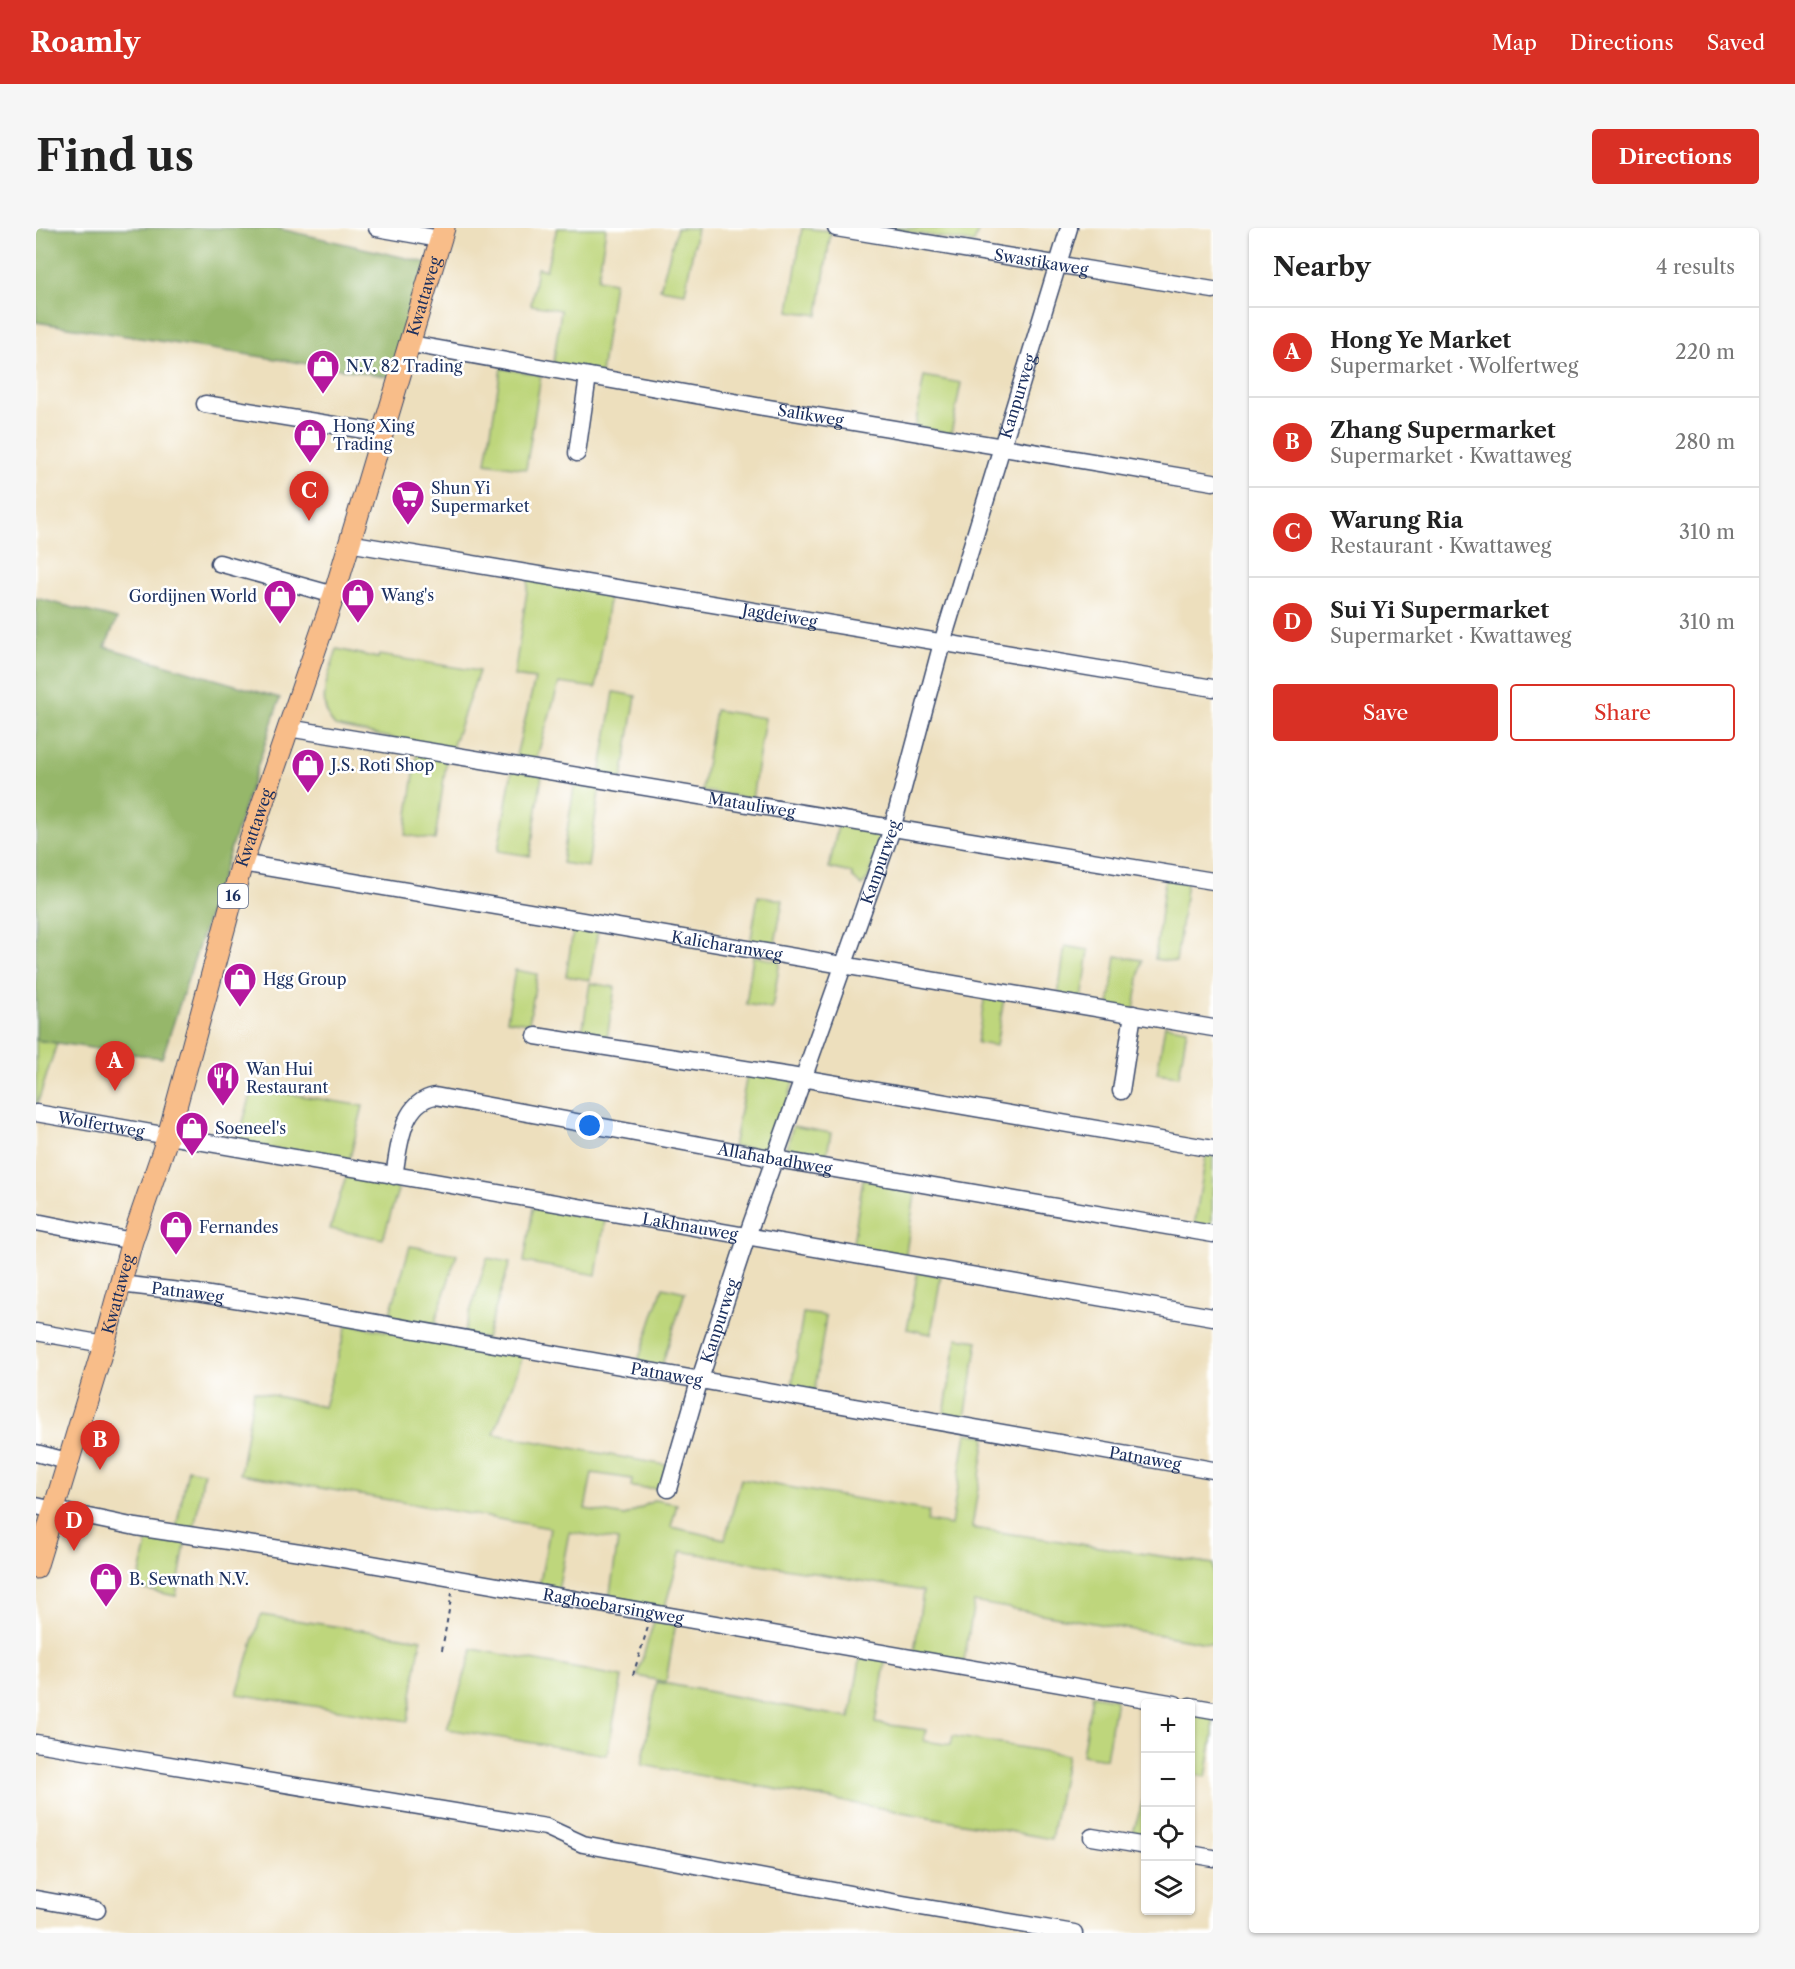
<!DOCTYPE html>
<meta charset="utf-8">
<style>
:root{--surface:#fff;--page:#f6f6f6;--text:#222;--muted:#767676;--line:#e0e0e0;--accent:#d93025}
body{margin:0;font-family:"Libre Caslon Text",serif;background:var(--page);color:var(--text)}
.controls{position:absolute;right:18px;bottom:18px;display:grid;overflow:hidden;border-radius:6px;box-shadow:0 2px 4px #0004}
.controls button{width:54px;height:54px;display:grid;place-items:center;padding:0;border:0;border-bottom:2px solid var(--line);background:var(--surface);color:var(--text);font:30px sans-serif}
.you{position:absolute;left:554px;top:898px;width:21px;height:21px;margin:-15px;border:4px solid #fff;border-radius:50%;background:#1a73e8;box-shadow:0 0 0 9px #1a73e833}
.badge{display:grid;place-items:center;width:39px;height:39px;border-radius:50%;background:var(--accent);color:#fff;font-size:20px;font-weight:700}
.pin{position:absolute;translate:-50% -50px;filter:drop-shadow(0 2px 3px #0008)}
.pin::after{content:'';position:absolute;top:32px;width:21px;height:18px;background:inherit;clip-path:polygon(0 0,100% 0,50% 100%)}
.list{margin:0;padding:0;list-style:none}
h2{display:flex;justify-content:space-between;align-items:center;height:78px;margin:0;padding:0 24px;font-size:26px}
h2 small{font-size:20px;font-weight:400;color:var(--muted)}
.list li{display:grid;grid-template-columns:39px 1fr auto;gap:18px;align-items:center;box-sizing:border-box;height:90px;padding:0 24px;border-top:2px solid var(--line)}
.list b{display:block;font-size:22px;white-space:nowrap}
.list p{margin:0;font-size:20px;white-space:nowrap;color:var(--muted)}
.list em{font-size:20px;font-style:normal;color:var(--muted)}
.actions{display:flex;gap:12px;padding:18px 24px}
.actions a{flex:1;padding:14px 0;border:2px solid var(--accent);border-radius:6px;text-align:center;font-size:21px;color:var(--accent)}
.actions .main{background:var(--accent);color:#fff}
.icon{flex:none;width:33px;height:33px;fill:none;stroke:currentColor;stroke-width:2;stroke-linecap:round;stroke-linejoin:round}
.map{position:relative;flex:none;width:1177px;height:1705px;overflow:hidden;border-radius:6px}
header{display:flex;align-items:center;gap:36px;box-sizing:border-box;height:84px;padding:0 30px;background:var(--accent);color:#fff}
header strong{font-size:28px}
nav{display:flex;gap:33px;margin-inline-start:auto;font-size:21px}
.intro{display:flex;align-items:center;justify-content:space-between;box-sizing:border-box;height:144px;padding:0 36px}
h1{margin:0;font-size:42px}
.button{padding:15px 27px;border-radius:6px;background:var(--accent);color:#fff;font-size:21px;font-weight:700}
main{display:flex;gap:36px;padding:0 36px}
aside{flex:1;background:var(--surface);border-radius:6px;box-shadow:0 2px 4px #0004}
.map>svg:first-child{display:block}
.green{fill:#bed67b;stroke:#6c826c;stroke-width:1.5}
.forest{fill:#96b76b;stroke:#587364;stroke-width:1.5}
.lines{fill:none;stroke-linecap:round;stroke-linejoin:round}
.minor-casing{stroke:#3a496c;stroke-width:19}
.major-casing{stroke:#3a496c;stroke-width:23}
.path{stroke:#3a496c;stroke-width:2;stroke-dasharray:4.5 4.5;stroke-linecap:butt}
.minor{stroke:#fff;stroke-width:16}
.major{stroke:#f8bd89;stroke-width:21}
.labels{text-anchor:middle;stroke-width:5;stroke-linejoin:round;paint-order:stroke}
.shield{fill:#fff;stroke:#5f6d8e;stroke-width:1.5}
.shield-label{font-size:15px;font-weight:bold;fill:#1b2f5e}
.street-label{font-size:16px;fill:#1b2f5e;stroke:#fff}
.poi-label{font-size:16px;fill:#1b2f5e;stroke:#fff;text-anchor:start}
</style>
<header>
<strong>Roamly</strong>
<nav><a>Map</a><a>Directions</a><a>Saved</a></nav>
</header>
<div class="intro"><h1>Find us</h1><a class="button">Directions</a></div>
<main>
<div class="map">
<svg width="1177" height="1705" viewBox="0 0 1177 1705">
<rect width="100%" height="100%" fill="#fff"/>
<filter id="ink" filterUnits="userSpaceOnUse"><feTurbulence type="fractalNoise" baseFrequency=".0167" numOctaves="2"/><feDisplacementMap in="SourceGraphic" scale="12" xChannelSelector="R" yChannelSelector="G"/><feConvolveMatrix kernelMatrix="1 2 1 2 8 2 1 2 1" color-interpolation-filters="sRGB"/></filter>
<filter id="wash" filterUnits="userSpaceOnUse"><feTurbulence type="fractalNoise" baseFrequency=".008" numOctaves="4" result="noise"/><feDisplacementMap in="SourceGraphic" scale="24" xChannelSelector="R" yChannelSelector="G"/><feGaussianBlur stdDeviation="1.35" result="paint"/><feColorMatrix in="noise" values="0 0 0 0 0 0 0 0 0 0 0 0 0 0 0 0 0 1.4 0 .05"/><feComposite in="paint" operator="in"/></filter>
<g filter="url(#wash)">
<rect width="100%" height="100%" fill="#eddfbd"/>
<g class="green">
<path d="M 521,0 L 570,0 L 562,51 L 578,54 L 565,146 L 517,137 L 525,82 L 495,77 L 501,40 L 510,42 Z"/>
<path d="M 641,0 L 661,0 L 649,65 L 624,61 Z"/>
<path d="M 766,0 L 795,3 L 782,87 L 753,83 Z"/>
<path d="M 848,0 L 943,0 L 938,15 Z"/>
<path d="M 465,140 L 505,147 L 490,241 L 450,235 Z"/>
<path d="M 888,148 L 925,155 L 915,206 L 879,199 Z"/>
<path d="M 493,350 L 574,364 L 560,460 L 523,455 L 499,536 L 479,532 L 499,451 L 478,448 Z"/>
<path d="M 301,421 L 342,430 L 343,427 L 443,443 L 415,523 L 299,498 C 278,475 293,447 301,421 Z"/>
<path d="M 578,464 L 600,468 L 586,551 L 564,547 Z"/>
<path d="M 679,482 L 729,490 L 716,571 L 666,563 Z"/>
<path d="M 381,526 L 411,530 L 399,612 L 369,607 Z"/>
<path d="M 476,542 L 506,547 L 494,628 L 462,623 Z"/>
<path d="M 539,553 L 564,557 L 552,639 L 526,635 Z"/>
<path d="M 802,597 L 842,605 L 845,610 L 832,651 L 826,658 L 816,649 L 816,645 L 793,640 Z"/>
<path d="M 1129,651 L 1151,654 L 1140,734 L 1119,731 Z"/>
<path d="M 722,668 L 747,672 L 738,721 L 714,717 Z"/>
<path d="M 538,697 L 562,701 L 554,752 L 530,748 Z"/>
<path d="M 1029,718 L 1053,722 L 1046,772 L 1022,769 Z"/>
<path d="M 717,728 L 744,733 L 736,781 L 710,776 Z"/>
<path d="M 1080,728 L 1106,732 L 1098,782 L 1073,778 Z"/>
<path d="M 479,742 L 501,746 L 493,795 L 471,792 Z"/>
<path d="M 554,755 L 579,759 L 571,810 L 546,806 Z"/>
<path d="M 949,767 L 968,770 L 960,818 L 941,815 Z"/>
<path d="M 1129,797 L 1151,801 L 1143,848 L 1121,845 Z"/>
<path d="M 0,812 L 21,815 L 0,880 Z"/>
<path d="M 712,842 L 758,851 L 739,922 L 697,919 Z"/>
<path d="M 217,860 L 327,878 L 313,934 L 201,915 Z"/>
<path d="M 757,898 L 795,905 L 789,935 L 755,929 L 749,924 Z"/>
<path d="M 1171,922 L 1177,923 L 1176,1002 L 1158,999 Z"/>
<path d="M 313,948 L 360,955 L 362,962 L 347,1011 L 294,1001 L 309,951 Z"/>
<path d="M 827,951 L 880,960 L 869,1031 L 816,1022 Z"/>
<path d="M 497,980 L 569,992 L 560,1047 L 488,1034 Z"/>
<path d="M 374,1018 L 421,1026 L 400,1091 L 400,1100 L 352,1092 Z"/>
<path d="M 451,1030 L 474,1034 L 450,1111 L 427,1107 Z"/>
<path d="M 882,1043 L 905,1048 L 895,1106 L 871,1101 Z"/>
<path d="M 627,1059 L 649,1064 L 625,1140 L 601,1136 Z"/>
<path d="M 767,1085 L 790,1088 L 778,1168 L 755,1165 Z"/>
<path d="M 311,1096 L 487,1128 L 458,1206 L 635,1238 L 627,1261 L 595,1259 L 596,1251 L 556,1245 L 549,1281 L 589,1288 L 619,1272 L 641,1276 L 635,1299 L 689,1311 L 705,1251 L 893,1283 L 891,1293 L 915,1297 L 930,1205 L 950,1208 L 936,1300 L 1177,1336 L 1177,1416 L 938,1374 L 928,1434 L 878,1425 L 887,1363 L 645,1323 L 628,1382 L 573,1372 L 582,1312 L 533,1304 L 522,1363 L 503,1359 L 514,1300 L 204,1246 L 218,1163 L 288,1179 Z"/>
<path d="M 921,1110 L 942,1113 L 928,1196 L 907,1192 Z"/>
<path d="M 152,1241 L 168,1244 L 158,1302 L 140,1300 Z"/>
<path d="M 113,1306 L 150,1311 L 140,1368 L 101,1360 Z"/>
<path d="M 225,1387 L 385,1411 L 372,1493 L 201,1466 Z"/>
<path d="M 619,1390 L 640,1394 L 630,1454 L 601,1448 Z"/>
<path d="M 437,1421 L 586,1449 L 571,1527 L 411,1501 Z"/>
<path d="M 825,1426 L 850,1430 L 839,1495 L 890,1502 L 888,1513 L 915,1517 L 917,1508 L 1031,1527 L 1015,1611 L 606,1537 L 621,1454 L 814,1490 Z"/>
<path d="M 1056,1467 L 1080,1471 L 1070,1531 L 1046,1527 Z"/>
<path d="M 1157,1484 L 1177,1487 L 1177,1508 L 1170,1549 L 1155,1546 L 1155,1501 Z"/>
<path d="M 1109,1566 L 1109,1611 L 1096,1608 Z"/>
</g>
<g class="forest">
<path d="M 0,0 L 240,0 L 392,35 L 356,149 L 0,94 Z"/>
<path d="M 0,370 L 81,391 L 69,419 L 244,470 L 126,830 L 0,812 Z"/>
</g>
</g>
<g filter="url(#ink)">
<g class="lines">
<g class="minor-casing">
<g id="minor">
<path d="M 341,0 L 404,11"/>
<path id="s1" d="M 800,0 L 1177,62"/>
<path id="s2" d="M 375,116 L 721,178 L 1177,254"/>
<path d="M 169,176 L 347,205"/>
<path d="M 541,225 L 552,148"/>
<path id="s3" d="M 312,315 L 1177,460"/>
<path d="M 183,335 L 298,367"/>
<path id="s4" d="M 252,500 L 1177,653"/>
<path id="s5" d="M 206,635 L 1177,800"/>
<path d="M 500,808 L 754,848 L 1177,921"/>
<path d="M 1085,863 L 1097,786"/>
<path id="s6" d="M 0,885 L 1177,1089"/>
<path id="s7" d="M 358,948 C 363,920 365,874 399,868 L 740,931 L 1177,1006"/>
<path d="M 0,994 L 96,1013"/>
<path id="s8" d="M 84,1056 L 161,1065 L 266,1082 L 1177,1242"/>
<path d="M 0,1104 L 68,1116"/>
<path d="M 0,1225 L 31,1233"/>
<path id="s9" d="M 632,1261 L 663,1154 L 711,1008 L 856,601 L 906,415 L 1033,0"/>
<path id="s10" d="M 0,1278 L 100,1299 L 290,1328 L 1139,1476"/>
<path d="M 1154,1478 L 1177,1482"/>
<path d="M 0,1515 L 510,1599 L 547,1616 L 867,1676 L 1038,1705"/>
<path d="M 1056,1609 L 1110,1618"/>
<path d="M 1154,1626 L 1177,1630"/>
<path d="M 0,1671 L 61,1682"/>
</g>
</g>
<g class="major-casing">
<g id="major">
<path id="s11" d="M 0,1340 L 68,1116 L 96,1013 L 132,908 L 206,635 L 298,367 L 408,0"/>
</g>
</g>
<g class="path">
<path d="M 406,1422 L 416,1365"/>
<path d="M 597,1447 L 612,1399"/>
</g>
<use href="#minor" class="minor"/>
<use href="#major" class="major"/>
</g>
</g>
<defs>
<g id="shop-pin" transform="scale(1.725)"><path d="M0 17L-7.5 6A9.5 9.5 0 1 1 7.5 6Z" fill="#b5179e" stroke="#fff"/><path d="M-5-2.5h2.3a2.7 3.5 0 0 1 5.4 0H5L5.5 6h-11ZM-1.5-2.5h3a1.5 2.3 0 0 0-3 0Z" fill="#fff"/></g>
<g id="supermarket-pin" transform="scale(1.725)"><path d="M0 17L-7.5 6A9.5 9.5 0 1 1 7.5 6Z" fill="#b5179e" stroke="#fff"/><path d="M-6-5.5h2.5l.6 2H6L4.5 2H-2.5L-4.4-4H-6ZM-1.5 3.2a1.3 1.3 0 1 0 .1 0ZM3 3.2a1.3 1.3 0 1 0 .1 0Z" fill="#fff"/></g>
<g id="restaurant-pin" transform="scale(1.725)"><path d="M0 17L-7.5 6A9.5 9.5 0 1 1 7.5 6Z" fill="#b5179e" stroke="#fff"/><path d="M-5-6h1v4h1v-4h1v4h1v-4h1v5L-1.5 .5V6h-2V.5L-5-1ZM5-6V6H3V1.5H1.5Q1.5-4 5-6Z" fill="#fff"/></g>
</defs>
<g fill-rule="evenodd">
<use href="#shop-pin" x="287" y="138"/>
<use href="#shop-pin" x="274" y="207"/>
<use href="#supermarket-pin" x="372" y="269"/>
<use href="#shop-pin" x="322" y="367"/>
<use href="#shop-pin" x="244" y="368"/>
<use href="#shop-pin" x="272" y="537"/>
<use href="#shop-pin" x="204" y="751"/>
<use href="#restaurant-pin" x="187" y="850"/>
<use href="#shop-pin" x="156" y="900"/>
<use href="#shop-pin" x="140" y="999"/>
<use href="#shop-pin" x="70" y="1351"/>
</g>
<g class="labels">
<rect class="shield" x="182" y="656" width="30" height="24" rx="4.5"/>
<g class="shield-label">
<text x="197" y="673">16</text>
</g>
<g class="street-label">
<text dy="6" stroke="none"><textPath href="#s1" startOffset="208">Swastikaweg</textPath></text>
<text dy="6" stroke="none"><textPath href="#s11" startOffset="1330">Kwattaweg</textPath></text>
<text dy="6" stroke="none"><textPath href="#s9" startOffset="1148">Kanpurweg</textPath></text>
<text dy="6" stroke="none"><textPath href="#s2" startOffset="406">Salikweg</textPath></text>
<text dy="6" stroke="none"><textPath href="#s3" startOffset="438">Jagdeiweg</textPath></text>
<text dy="6" stroke="none"><textPath href="#s4" startOffset="470">Matauliweg</textPath></text>
<text dy="6" stroke="none"><textPath href="#s11" startOffset="772">Kwattaweg</textPath></text>
<text dy="6" stroke="none"><textPath href="#s9" startOffset="662">Kanpurweg</textPath></text>
<text dy="6" stroke="none"><textPath href="#s5" startOffset="492">Kalicharanweg</textPath></text>
<text dy="6" stroke="none"><textPath href="#s6" startOffset="66">Wolfertweg</textPath></text>
<text dy="6" stroke="none"><textPath href="#s7" startOffset="442">Allahabadhweg</textPath></text>
<text dy="6" stroke="none"><textPath href="#s6" startOffset="664">Lakhnauweg</textPath></text>
<text dy="6" stroke="none"><textPath href="#s11" startOffset="286">Kwattaweg</textPath></text>
<text dy="6" stroke="none"><textPath href="#s8" startOffset="68">Patnaweg</textPath></text>
<text dy="6" stroke="none"><textPath href="#s9" startOffset="176">Kanpurweg</textPath></text>
<text dy="6" stroke="none"><textPath href="#s8" startOffset="554">Patnaweg</textPath></text>
<text dy="6" stroke="none"><textPath href="#s8" startOffset="1040">Patnaweg</textPath></text>
<text dy="6" stroke="none"><textPath href="#s10" startOffset="586">Raghoebarsingweg</textPath></text>
</g>
<g class="poi-label">
<text x="310" y="144">N.V. 82 Trading</text>
<text x="297" y="204">Hong Xing<tspan x="297" dy="18">Trading</tspan></text>
<text x="395" y="266">Shun Yi<tspan x="395" dy="18">Supermarket</tspan></text>
<text x="345" y="373">Wang's</text>
<text x="221" y="374" text-anchor="end">Gordijnen World</text>
<text x="295" y="543">J.S. Roti Shop</text>
<text x="227" y="757">Hgg Group</text>
<text x="210" y="847">Wan Hui<tspan x="210" dy="18">Restaurant</tspan></text>
<text x="179" y="906">Soeneel's</text>
<text x="163" y="1005">Fernandes</text>
<text x="93" y="1357">B. Sewnath N.V.</text>
</g>
</g>
</svg>
<div class="controls">
<button>+</button>
<button>−</button>
<button><svg class="icon" aria-label="locate" viewBox="0 0 24 24"><circle cx="12" cy="12" r="6"/><path d="M12 2v4M12 18v4M2 12h4M18 12h4"/></svg></button>
<button><svg class="icon" aria-label="layers" viewBox="0 0 24 24"><path d="M12 4l9 5-9 5-9-5zM3 14l9 5 9-5"/></svg></button>
</div>
<div class="you"></div>
<div class="pin badge" style="left:79px;top:863px">A</div>
<div class="pin badge" style="left:64px;top:1242px">B</div>
<div class="pin badge" style="left:273px;top:293px">C</div>
<div class="pin badge" style="left:38px;top:1323px">D</div>
</div>
<aside>
<h2>Nearby<small>4 results</small></h2>
<ul class="list">
<li><span class="badge">A</span><div><b>Hong Ye Market</b><p>Supermarket · Wolfertweg</p></div><em>220 m</em></li>
<li><span class="badge">B</span><div><b>Zhang Supermarket</b><p>Supermarket · Kwattaweg</p></div><em>280 m</em></li>
<li><span class="badge">C</span><div><b>Warung Ria</b><p>Restaurant · Kwattaweg</p></div><em>310 m</em></li>
<li><span class="badge">D</span><div><b>Sui Yi Supermarket</b><p>Supermarket · Kwattaweg</p></div><em>310 m</em></li>
</ul>
<div class="actions"><a class="main">Save</a><a>Share</a></div>
</aside>
</main>
